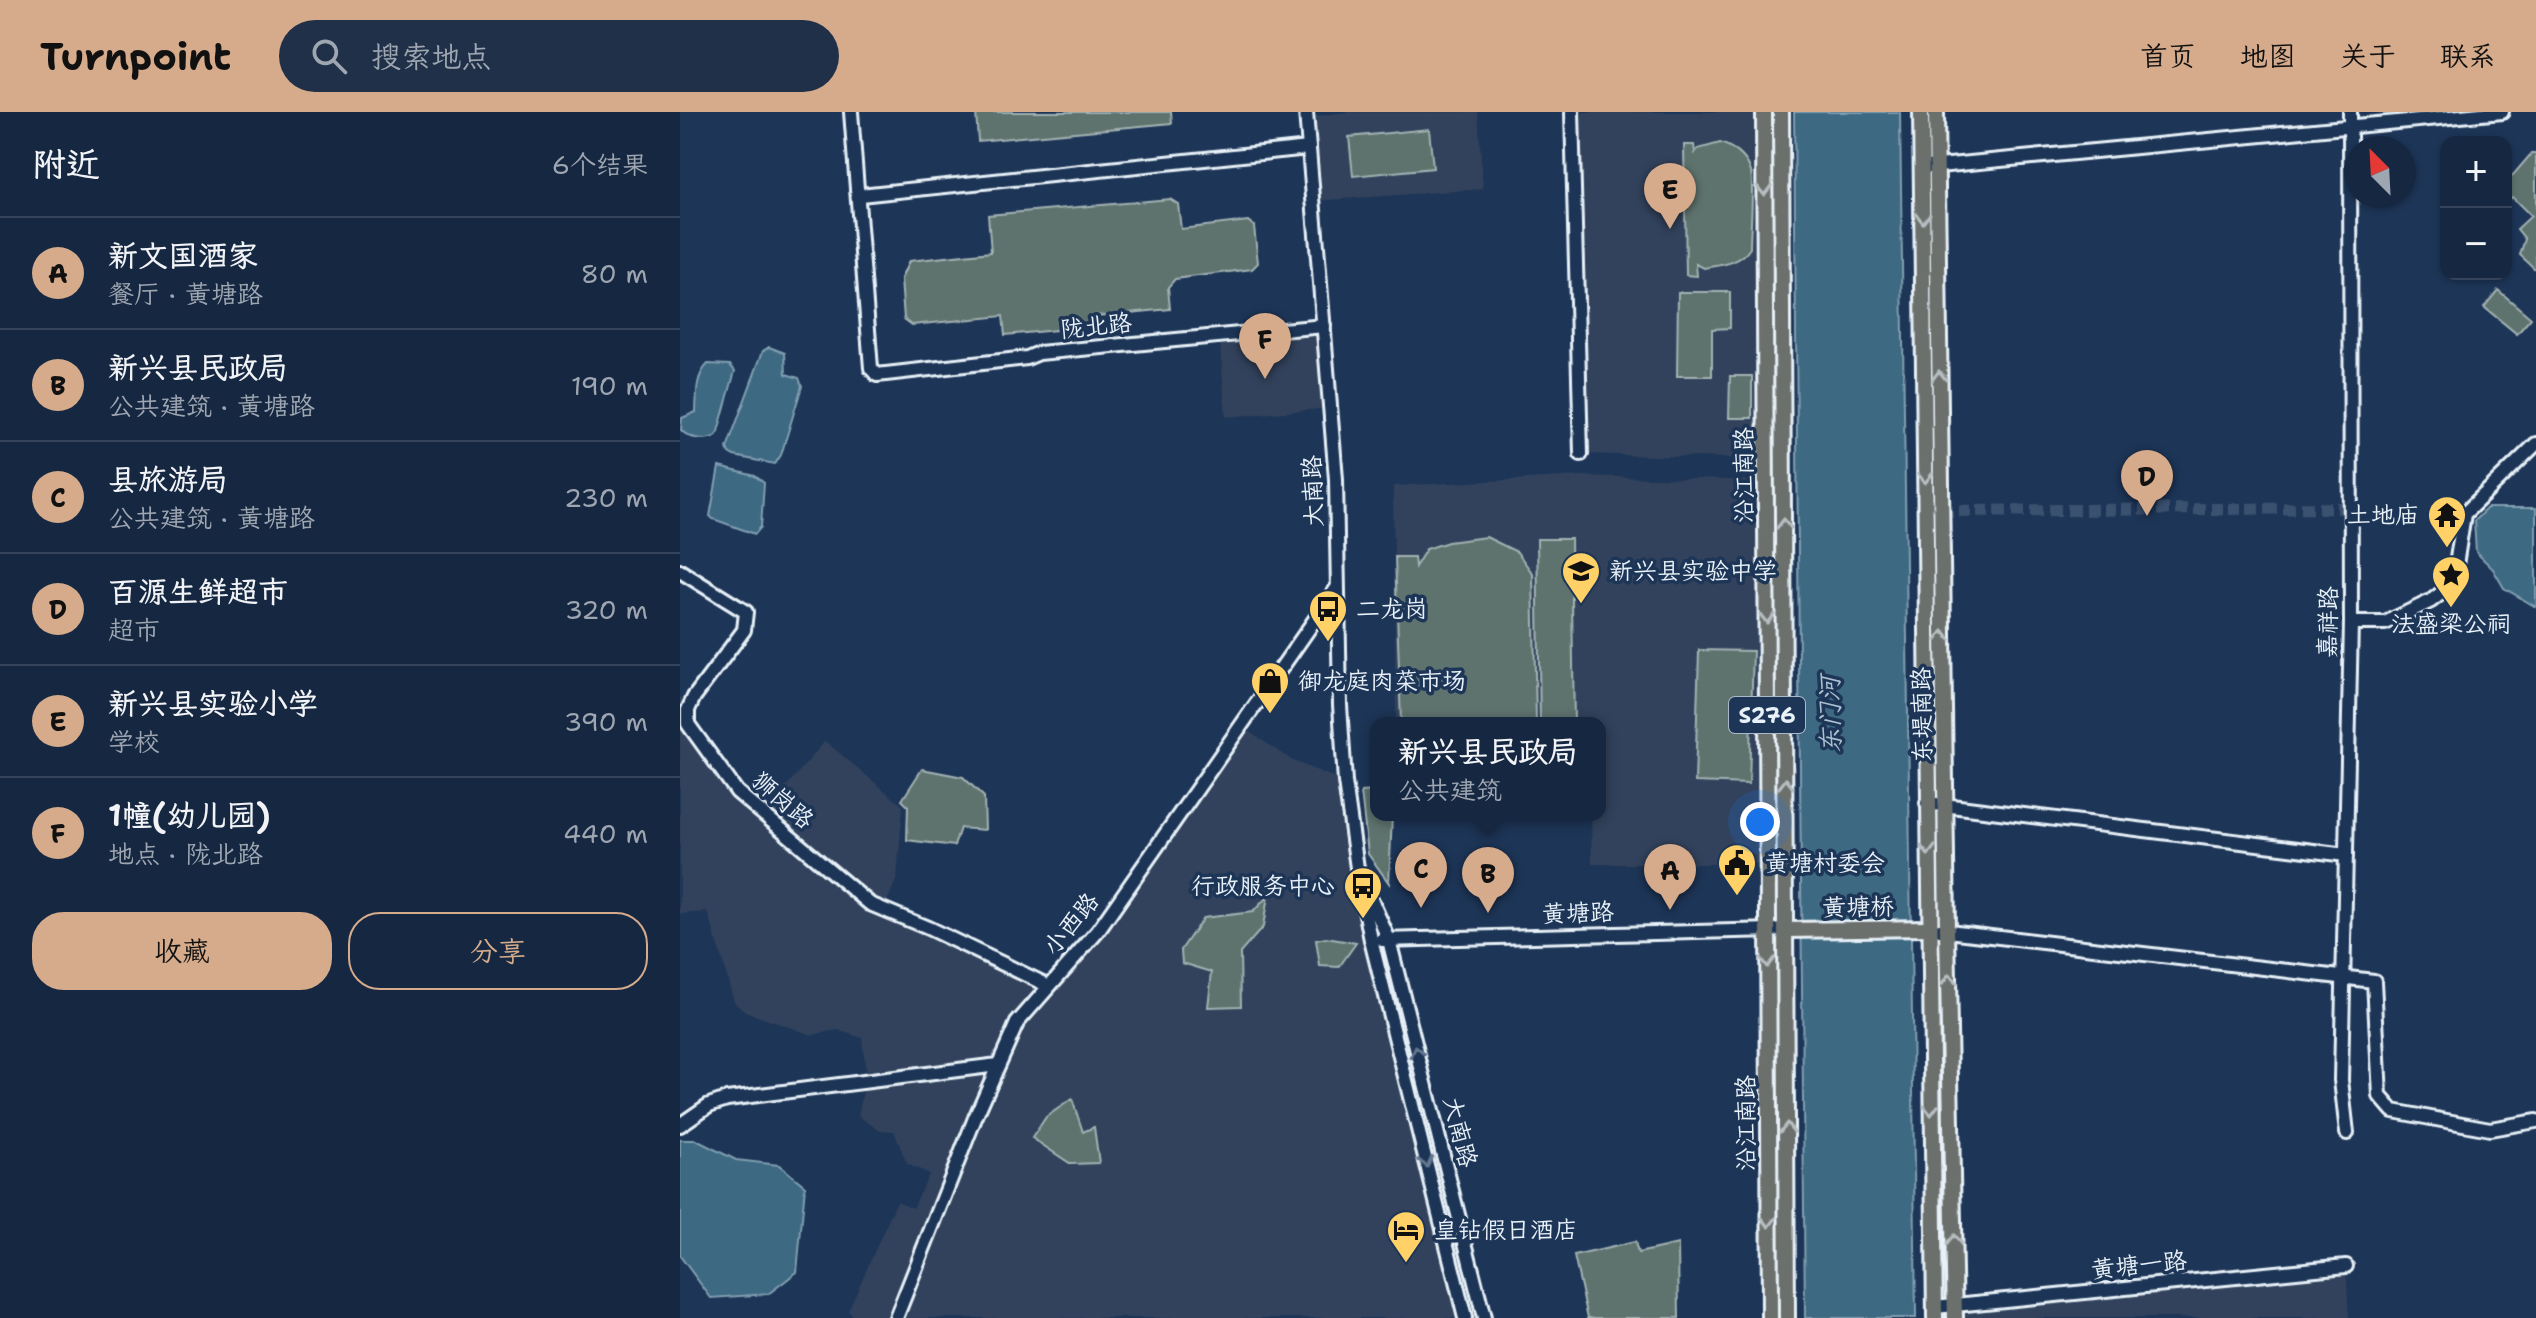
<!DOCTYPE html>
<html lang="zh">
<meta charset="utf-8">
<style>
:root{--surface:#162841;--page:#1f3048;--text:#f1f3f6;--muted:#9ea6b1;--line:#35445a;--accent:#d6ab8b}
body{margin:0;font-family:"Shantell Sans","LXGW WenKai TC",sans-serif;background:var(--page);color:var(--text)}
.controls{position:absolute;right:24px;top:24px;display:grid;overflow:hidden;border-radius:16px;box-shadow:0 2px 6px #0004}
.controls button{width:72px;height:72px;display:grid;place-items:center;padding:0;border:0;border-bottom:2px solid var(--line);background:var(--surface);color:var(--text);font:40px sans-serif}
.compass{position:absolute;left:1664px;top:24px;width:72px;height:72px;border-radius:50%;background:var(--surface);box-shadow:0 2px 6px #0004;rotate:336deg}
.you{position:absolute;left:1080px;top:710px;width:28px;height:28px;margin:-20px;border:6px solid #fff;border-radius:50%;background:#1a73e8;box-shadow:0 0 0 12px #1a73e833}
.badge{display:grid;place-items:center;width:52px;height:52px;border-radius:50%;background:var(--accent);color:#111;font-size:26px;font-weight:700}
.pin{position:absolute;translate:-50% -66px;filter:drop-shadow(0 2px 4px #0008)}
.pin::after{content:'';position:absolute;top:42px;width:28px;height:24px;background:inherit;clip-path:polygon(0 0,100% 0,50% 100%)}
.popup{position:absolute;left:690px;top:605px;width:236px;height:104px;box-sizing:border-box;display:grid;place-content:center;border-radius:16px;background:var(--surface);filter:drop-shadow(0 2px 6px #0005);font-size:26px;white-space:nowrap;color:var(--muted)}
.popup b{font-size:30px;color:var(--text)}
.popup::after{content:'';position:absolute;left:50%;top:100%;margin-left:-16px;border:16px solid transparent;border-top-color:var(--surface)}
.list{margin:0;padding:0;list-style:none}
h2{display:flex;justify-content:space-between;align-items:center;height:104px;margin:0;padding:0 32px;font-size:34px}
h2 small{font-size:26px;font-weight:400;color:var(--muted)}
.list li{display:grid;grid-template-columns:52px 1fr auto;gap:24px;align-items:center;box-sizing:border-box;height:112px;padding:0 32px;border-top:2px solid var(--line)}
.list b{display:block;font-size:30px;white-space:nowrap}
.list p{margin:0;font-size:26px;white-space:nowrap;color:var(--muted)}
.list em{font-size:26px;font-style:normal;color:var(--muted)}
.actions{display:flex;gap:16px;padding:24px 32px}
.actions a{flex:1;padding:18px 0;border:2px solid var(--accent);border-radius:32px;text-align:center;font-size:28px;color:var(--accent)}
.actions .main{background:var(--accent);color:#111}
.icon{flex:none;width:44px;height:44px;fill:none;stroke:currentColor;stroke-width:2;stroke-linecap:round;stroke-linejoin:round}
.map{position:relative;flex:none;width:1856px;height:1206px;overflow:hidden}
header{display:flex;align-items:center;gap:48px;box-sizing:border-box;height:112px;padding:0 40px;background:var(--accent);color:#111}
header strong{font-size:38px}
nav{display:flex;gap:44px;margin-inline-start:auto;font-size:28px}
.search{width:560px;height:72px;background:var(--page);display:flex;align-items:center;gap:20px;box-sizing:border-box;padding:0 28px;border-radius:44px;color:var(--muted);font-size:30px}
main{display:flex}
aside{flex:1;background:var(--surface)}
.map>svg:first-child{display:block}
.built{fill:#30435c}
.green{fill:#5e736e;stroke:#a3b2b3;stroke-width:2}
.water{fill:#3d6982;stroke:#819fb1;stroke-width:2}
.lines{fill:none;stroke-linecap:round;stroke-linejoin:round}
.minor-tunnel{stroke:#3b516f;stroke-width:12;stroke-dasharray:12 6;stroke-linecap:butt}
.minor-casing{stroke:#e8f1f8;stroke-width:18}
.major-casing{stroke:#e8f1f8;stroke-width:20}
.minor{stroke:#1d3557;stroke-width:12}
.major{stroke:#6c706d;stroke-width:14}
.oneway{stroke:#b6bdc0}
.oneway2{stroke:#64778f}
.labels{text-anchor:middle;stroke-width:7;stroke-linejoin:round;paint-order:stroke}
.shield{fill:#1d3557;stroke:#abb9c8;stroke-width:2}
.shield-label{font-size:22px;font-weight:bold;fill:#e8f1f8}
.street-label{font-size:24px;fill:#e8f1f8;stroke:#1d3557}
.poi-label{font-size:24px;fill:#e8f1f8;stroke:#1d3557;text-anchor:start}
.water-label{font-size:26px;font-style:italic;fill:#acc1cf;stroke:#1d3557}
</style>
<header>
<strong>Turnpoint</strong>
<div class="search"><svg class="icon" aria-label="search" viewBox="0 0 24 24"><circle cx="10" cy="10" r="6"/><path d="M15 15l6 6"/></svg>搜索地点</div>
<nav><a>首页</a><a>地图</a><a>关于</a><a>联系</a></nav>
</header>
<main>
<aside>
<h2>附近<small>6个结果</small></h2>
<ul class="list">
<li><span class="badge">A</span><div><b>新文国酒家</b><p>餐厅 · 黄塘路</p></div><em>80 m</em></li>
<li><span class="badge">B</span><div><b>新兴县民政局</b><p>公共建筑 · 黄塘路</p></div><em>190 m</em></li>
<li><span class="badge">C</span><div><b>县旅游局</b><p>公共建筑 · 黄塘路</p></div><em>230 m</em></li>
<li><span class="badge">D</span><div><b>百源生鲜超市</b><p>超市</p></div><em>320 m</em></li>
<li><span class="badge">E</span><div><b>新兴县实验小学</b><p>学校</p></div><em>390 m</em></li>
<li><span class="badge">F</span><div><b>1幢(幼儿园)</b><p>地点 · 陇北路</p></div><em>440 m</em></li>
</ul>
<div class="actions"><a class="main">收藏</a><a>分享</a></div>
</aside>
<div class="map">
<svg width="1856" height="1206" viewBox="0 0 1856 1206">
<rect width="100%" height="100%" fill="#1d3557"/>
<filter id="ink" filterUnits="userSpaceOnUse"><feTurbulence type="fractalNoise" baseFrequency=".0125" numOctaves="2"/><feDisplacementMap in="SourceGraphic" scale="16" xChannelSelector="R" yChannelSelector="G"/><feConvolveMatrix kernelMatrix="1 2 1 2 8 2 1 2 1" color-interpolation-filters="sRGB"/></filter>
<g filter="url(#ink)">
<g class="built">
<path d="M 667,0 L 798,0 L 803,77 L 634,89 L 627,5 Z"/>
<path d="M 892,0 L 1084,0 L 1086,347 L 901,342 Z"/>
<path d="M 645,220 L 651,296 L 546,305 L 540,232 Z"/>
<path d="M 901,364 L 1087,369 L 1087,752 L 912,752 L 911,703 L 920,703 L 920,611 L 716,611 L 713,374 Z"/>
<path d="M 0,585 L 10,592 L 8,612 L 83,702 L 145,629 L 223,694 L 217,766 L 204,797 L 369,874 L 418,819 L 561,614 L 613,649 L 665,670 L 677,756 L 785,1206 L 175,1206 L 168,1199 L 217,1089 L 233,1096 L 249,1062 L 227,1052 L 214,1019 L 199,1018 L 178,1004 L 186,964 L 182,926 L 158,918 L 132,923 L 65,900 L 54,889 L 28,800 L 0,802 Z"/>
<path d="M 1666,1154 L 1669,1206 L 1255,1206 L 1255,1195 Z"/>
</g>
<g class="green">
<path d="M 296,0 L 491,0 L 492,11 L 298,29 Z"/>
<path d="M 749,17 L 753,56 L 673,64 L 669,25 Z"/>
<path d="M 1040,31 C 1053,35 1067,45 1071,60 C 1074,76 1070,118 1070,136 C 1060,152 1041,153 1024,156 L 1016,152 L 1017,164 L 1006,163 L 1004,33 L 1014,33 L 1015,41 L 1018,37 Z"/>
<path d="M 1851,42 L 1856,42 L 1856,158 L 1840,143 L 1845,127 L 1837,117 L 1851,104 L 1832,85 L 1826,90 L 1826,71 Z"/>
<path d="M 490,87 L 498,92 L 501,117 L 568,109 L 574,114 L 578,151 L 572,157 L 495,167 L 488,175 L 490,197 L 417,204 L 418,214 L 325,223 L 323,204 L 232,213 L 224,207 L 221,167 L 229,149 L 311,140 L 308,103 Z"/>
<path d="M 1818,178 L 1851,206 L 1837,222 L 1804,195 Z"/>
<path d="M 998,180 L 1050,180 L 1050,216 L 1032,217 L 1032,264 L 997,264 Z"/>
<path d="M 1050,264 L 1072,264 L 1072,306 L 1049,306 Z"/>
<path d="M 806,425 L 837,440 L 853,462 L 856,611 L 721,611 L 715,445 L 734,445 L 735,455 L 746,437 L 768,430 Z"/>
<path d="M 857,427 L 891,427 L 894,611 L 860,611 Z"/>
<path d="M 1019,538 L 1073,539 L 1069,672 L 1015,670 Z"/>
<path d="M 242,657 L 283,665 L 304,685 L 305,718 L 280,716 L 274,734 L 227,728 L 228,694 L 222,688 Z"/>
<path d="M 696,679 L 696,703 L 712,703 L 709,771 L 688,742 L 681,680 Z"/>
<path d="M 588,784 L 583,815 L 560,841 L 561,894 L 528,895 L 532,860 L 502,851 L 501,838 L 523,806 L 573,800 Z"/>
<path d="M 646,826 L 676,831 L 659,855 L 640,854 L 636,828 Z"/>
<path d="M 392,987 L 403,1020 L 414,1015 L 419,1051 L 391,1052 L 352,1026 L 366,1005 Z"/>
<path d="M 955,1130 L 958,1141 L 998,1132 L 999,1206 L 908,1206 L 894,1144 Z"/>
</g>
<g class="water">
<path d="M 1114,0 L 1220,0 L 1236,1206 L 1125,1206 Z"/>
<path d="M 89,235 L 105,241 L 106,262 L 119,266 L 122,274 L 101,343 L 95,352 L 54,344 L 49,341 L 47,336 L 83,239 Z"/>
<path d="M 28,252 L 50,253 L 55,259 L 37,323 C 27,330 9,327 1,318 L 2,306 L 16,300 C 17,282 15,265 28,252 Z"/>
<path d="M 39,355 L 75,364 L 84,371 L 81,415 L 75,422 L 33,407 L 30,404 Z"/>
<path d="M 1807,396 L 1856,396 L 1856,495 L 1824,476 L 1813,457 L 1796,440 L 1794,409 Z"/>
<path d="M 0,1028 L 16,1028 L 56,1048 L 99,1053 L 125,1074 L 117,1160 L 88,1182 L 31,1186 L 0,1144 Z"/>
</g>
<g class="lines">
<path class="minor-tunnel" d="M 1261,399 L 1671,396"/>
<g class="minor-casing">
<g id="minor">
<path d="M 171,0 L 191,256 L 197,263 L 347,246 L 359,241 L 644,214"/>
<path d="M 626,0 L 656,367 L 660,593 L 665,670 L 677,756 L 691,828 L 785,1206"/>
<path d="M 892,0 L 901,342"/>
<path d="M 1248,55 L 1822,0"/>
<path d="M 180,83 L 629,36"/>
<path d="M 0,459 L 66,500 L 64,518 L 14,585 L 8,598 L 8,612 L 57,680 L 190,792 L 248,816 L 369,874"/>
<path d="M 1671,511 L 1705,511 L 1751,489 L 1773,472 L 1784,402 L 1856,332"/>
<path d="M 1247,691 L 1666,743"/>
<path d="M 685,774 L 709,828 L 804,1206"/>
<path d="M 1260,818 L 1694,869 L 1700,984 L 1713,999 L 1810,1017 L 1856,1009"/>
<path d="M 702,828 L 1095,818"/>
<path d="M 0,1013 L 29,993 L 47,987 L 318,953"/>
<path d="M 1667,1021 L 1661,968 L 1671,511 L 1670,0"/>
<path d="M 1255,1195 L 1666,1154"/>
<path d="M 216,1206 L 295,1006 L 337,911 L 418,819 L 657,476"/>
</g>
</g>
<g class="major-casing">
<g id="major">
<path d="M 1084,0 L 1090,1206"/>
<path d="M 1101,0 L 1107,1206"/>
<path d="M 1241,0 L 1255,1206"/>
<path d="M 1256,0 L 1267,819 L 1275,1206"/>
<path d="M 1107,818 L 1249,816"/>
</g>
</g>
<use href="#minor" class="minor"/>
<use href="#major" class="major"/>
</g>
<defs><path id="oneway-chevron" d="M-2-3.5L2.5 0L-2 3.5" fill="none" stroke-width="1.6" stroke-linecap="round" stroke-linejoin="round" transform="scale(2)"/></defs>
<g class="oneway">
<use href="#oneway-chevron" transform="translate(1084 78) rotate(90)"/>
<use href="#oneway-chevron" transform="translate(1243 106) rotate(90)"/>
<use href="#oneway-chevron" transform="translate(1259 264) rotate(-91)"/>
<use href="#oneway-chevron" transform="translate(1245 366) rotate(90)"/>
<use href="#oneway-chevron" transform="translate(1104 412) rotate(-90)"/>
<use href="#oneway-chevron" transform="translate(1087 506) rotate(90)"/>
<use href="#oneway-chevron" transform="translate(1263 524) rotate(-91)"/>
<use href="#oneway-chevron" transform="translate(1106 672) rotate(-90)"/>
<use href="#oneway-chevron" transform="translate(1248 738) rotate(89)"/>
<use href="#oneway-chevron" transform="translate(1087 850) rotate(90)"/>
<use href="#oneway-chevron" transform="translate(1269 868) rotate(-92)"/>
<use href="#oneway-chevron" transform="translate(1251 998) rotate(89)"/>
<use href="#oneway-chevron" transform="translate(1107 1016) rotate(-90)"/>
<use href="#oneway-chevron" transform="translate(1089 1110) rotate(89)"/>
<use href="#oneway-chevron" transform="translate(1274 1128) rotate(-91)"/>
</g>
<g class="oneway2">
<use href="#oneway-chevron" transform="translate(737 940) rotate(-104)"/>
<use href="#oneway-chevron" transform="translate(746 1050) rotate(76)"/>
</g>
</g>
<defs>
<g id="temple-pin" transform="scale(2)"><path d="M0 17L-7.5 6A9.5 9.5 0 1 1 7.5 6Z" fill="#ffd166" stroke="#1d3557"/><path d="M0-6L5-2H3V0L6.5 2.5H4V6H1.5V3h-3V6H-4V2.5H-6.5L-3 0V-2H-5Z" fill="#111"/></g>
<g id="school-pin" transform="scale(2)"><path d="M0 17L-7.5 6A9.5 9.5 0 1 1 7.5 6Z" fill="#ffd166" stroke="#1d3557"/><path d="M0-5L7-2L0 1L-7-2ZM-4 1L0 2.5L4 1V4Q0 6-4 4Z" fill="#111"/></g>
<g id="sight-pin" transform="scale(2)"><path d="M0 17L-7.5 6A9.5 9.5 0 1 1 7.5 6Z" fill="#ffd166" stroke="#1d3557"/><path d="M0-6L1.8-2.2L6-1.7L2.9 1.2L3.7 5.4L0 3.3L-3.7 5.4L-2.9 1.2L-6-1.7L-1.8-2.2Z" fill="#111"/></g>
<g id="bus-pin" transform="scale(2)"><path d="M0 17L-7.5 6A9.5 9.5 0 1 1 7.5 6Z" fill="#ffd166" stroke="#1d3557"/><path d="M-5-6H5V4H4V6H2V4H-2V6H-4V4H-5ZM-3.5-4V0h7V-4ZM-3.5 1.2v1.5H-2V1.2ZM2 1.2v1.5H3.5V1.2Z" fill="#111"/></g>
<g id="shop-pin" transform="scale(2)"><path d="M0 17L-7.5 6A9.5 9.5 0 1 1 7.5 6Z" fill="#ffd166" stroke="#1d3557"/><path d="M-5-2.5h2.3a2.7 3.5 0 0 1 5.4 0H5L5.5 6h-11ZM-1.5-2.5h3a1.5 2.3 0 0 0-3 0Z" fill="#111"/></g>
<g id="civic-pin" transform="scale(2)"><path d="M0 17L-7.5 6A9.5 9.5 0 1 1 7.5 6Z" fill="#ffd166" stroke="#1d3557"/><path d="M-.6-6.5H3V-4.5H.6V-3L4-1V1h2V6H-6V1h2V-1L-.6-3ZM-1.2 2.5V6h2.4V2.5Z" fill="#111"/></g>
<g id="hotel-pin" transform="scale(2)"><path d="M0 17L-7.5 6A9.5 9.5 0 1 1 7.5 6Z" fill="#ffd166" stroke="#1d3557"/><path d="M-6-4.5h1.5V1H6V5H4.5V3h-9V5H-6ZM-4 0a1.8 1.8 0 1 1 3.6 0ZM.5 0V-2.5h3Q6-2.5 6 0Z" fill="#111"/></g>
</defs>
<g fill-rule="evenodd">
<use href="#temple-pin" x="1767" y="403"/>
<use href="#school-pin" x="901" y="459"/>
<use href="#sight-pin" x="1771" y="463"/>
<use href="#bus-pin" x="648" y="497"/>
<use href="#shop-pin" x="590" y="569"/>
<use href="#civic-pin" x="1057" y="751"/>
<use href="#bus-pin" x="683" y="774"/>
<use href="#hotel-pin" x="726" y="1118"/>
</g>
<g class="labels">
<rect class="shield" x="1049" y="585" width="76" height="36" rx="6"/>
<g class="shield-label">
<text x="1087" y="611">S276</text>
</g>
<g class="street-label">
<text transform="translate(416 214) rotate(-6)" y="8">陇北路</text>
<text transform="translate(1064 363) rotate(-90)" y="8">沿江南路</text>
<text transform="translate(633 379) rotate(-92)" y="8">大南路</text>
<text transform="translate(1648 510) rotate(-89)" y="8">嘉祥路</text>
<text transform="translate(1242 603) rotate(-91)" y="8">东堤南路</text>
<text transform="translate(103 688) rotate(41)" y="8">狮岗路</text>
<text transform="translate(1178 795) rotate(-1)" y="8">黄塘桥</text>
<text transform="translate(898 801) rotate(-2)" y="8">黄塘路</text>
<text transform="translate(391 812) rotate(-51)" y="8">小西路</text>
<text transform="translate(1066 1011) rotate(-90)" y="8">沿江南路</text>
<text transform="translate(780 1020) rotate(76)" y="8">大南路</text>
<text transform="translate(1459 1153) rotate(-6)" y="8">黄塘一路</text>
</g>
<g class="poi-label">
<text x="1739" y="411" text-anchor="end">土地庙</text>
<text x="929" y="467">新兴县实验中学</text>
<text x="676" y="505">二龙岗</text>
<text x="1771" y="520" text-anchor="middle">法盛梁公祠</text>
<text x="618" y="577">御龙庭肉菜市场</text>
<text x="1085" y="759">黄塘村委会</text>
<text x="655" y="782" text-anchor="end">行政服务中心</text>
<text x="754" y="1126">皇钻假日酒店</text>
</g>
<g class="water-label">
<text transform="translate(1150 603) rotate(-91)" y="9">东门河</text>
</g>
</g>
</svg>
<div class="controls">
<button>+</button>
<button>−</button>
</div>
<svg class="compass" viewBox="-18 -18 36 36"><path d="M0-13l5 13h-10z" fill="#e53935"/><path d="M0 13l5-13h-10z" fill="#9ea6b1"/></svg>
<div class="you"></div>
<div class="pin badge" style="left:990px;top:798px">A</div>
<div class="pin badge" style="left:808px;top:801px">B</div>
<div class="popup"><b>新兴县民政局</b>公共建筑</div>
<div class="pin badge" style="left:741px;top:796px">C</div>
<div class="pin badge" style="left:1467px;top:404px">D</div>
<div class="pin badge" style="left:990px;top:117px">E</div>
<div class="pin badge" style="left:585px;top:267px">F</div>
</div>
</main>
